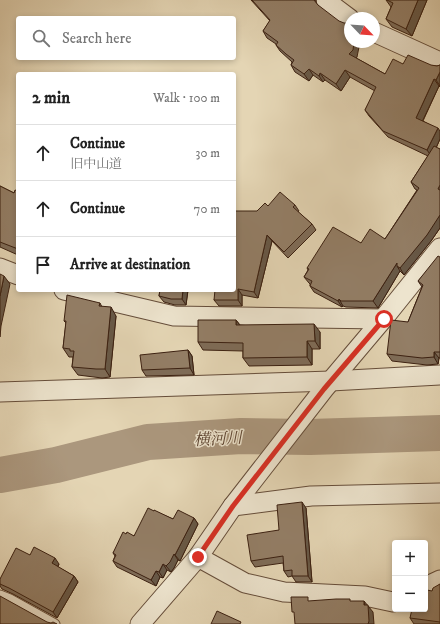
<!DOCTYPE html>
<meta charset="utf-8">
<style>
:root{--surface:#fff;--page:#f6f6f6;--text:#222;--muted:#767676;--line:#e0e0e0}
body{margin:0;font-family:"IM FELL DW Pica","Noto Serif JP",serif;background:var(--page);color:var(--text)}
.controls{position:absolute;right:12px;bottom:12px;display:grid;overflow:hidden;border-radius:4px;box-shadow:0 2px 6px #0003}
.controls button{width:36px;height:36px;display:grid;place-items:center;padding:0;border:0;border-bottom:1px solid var(--line);background:var(--surface);color:var(--text);font:20px sans-serif}
.compass{position:absolute;left:344px;top:12px;width:36px;height:36px;border-radius:50%;background:var(--surface);box-shadow:0 2px 6px #0003;rotate:115deg}
.stop{position:absolute;width:12px;height:12px;margin:-9px;border:3px solid #d93025;border-radius:50%;background:#fff}
.stop.end{background:#d93025;border-color:#fff;box-shadow:0 1px 4px #0008}
.list{margin:0;padding:0;list-style:none}
h2{display:flex;justify-content:space-between;align-items:center;height:52px;margin:0;padding:0 16px;font-size:17px}
h2 small{font-size:13px;font-weight:400;color:var(--muted)}
.list li{display:grid;grid-template-columns:26px 1fr auto;gap:12px;align-items:center;box-sizing:border-box;height:56px;padding:0 16px;border-top:1px solid var(--line)}
.list b{display:block;font-size:15px;white-space:nowrap}
.list p{margin:0;font-size:13px;white-space:nowrap;color:var(--muted)}
.list em{font-size:13px;font-style:normal;color:var(--muted)}
.icon{flex:none;width:22px;height:22px;fill:none;stroke:currentColor;stroke-width:2;stroke-linecap:round;stroke-linejoin:round}
.map{position:relative;flex:none;width:440px;height:624px;overflow:hidden}
.search{position:absolute;background:var(--surface);box-shadow:0 2px 6px #0003;left:16px;top:16px;width:220px;height:44px;display:flex;align-items:center;gap:10px;box-sizing:border-box;padding:0 14px;border-radius:4px;color:var(--muted);font-size:15px}
.panel{position:absolute;background:var(--surface);box-shadow:0 2px 6px #0003;left:16px;top:72px;width:220px;height:220px;border-radius:4px}
.map>svg:first-child{display:block}
.lines{fill:none;stroke-linecap:round;stroke-linejoin:round}
.river{stroke:#ab977d;stroke-width:36}
.service-casing{stroke:#654d3a;stroke-width:11}
.minor-casing{stroke:#654d3a;stroke-width:21}
.service{stroke:#ede4ce;stroke-width:9}
.minor{stroke:#ede4ce;stroke-width:19}
.wall{fill:#7e6c58;stroke:#3b2011}
.shaded-wall{fill:#675847;stroke:#3b2011}
.building{fill:#937e66;stroke:#3b2011}
.route{stroke:#d93025;stroke-width:5}
.labels{text-anchor:middle;stroke-width:3;stroke-linejoin:round;paint-order:stroke}
.water-label{font-size:16px;font-style:italic;fill:#5d4431;stroke:#ede4ce}
</style>
<div class="map">
<svg width="440" height="624" viewBox="0 0 440 624">
<rect width="100%" height="100%" fill="#e4d5b4"/>
<filter id="stains"><feTurbulence type="fractalNoise" baseFrequency=".005" numOctaves="4"/><feColorMatrix values="0 0 0 0 .2 0 0 0 0 .09 0 0 0 0 .02 0 0 0 .5 -.17"/></filter>
<radialGradient id="worn" r=".72"><stop offset=".6" stop-color="#630" stop-opacity="0"/><stop offset="1" stop-color="#630" stop-opacity=".3"/></radialGradient>
<g class="lines">
<path class="river" d="M 0,475 L 56,465 L 148,442 L 241,436 L 310,437 L 440,433"/>
<g class="service-casing">
<path id="service" d="M 0,595 L 10,599 L 55,624"/>
</g>
<g class="minor-casing">
<g id="minor">
<path d="M 326,0 L 330,4 L 350,19"/>
<path d="M 374,32 L 440,62"/>
<path d="M 0,268 L 18,275"/>
<path d="M 64,290 L 174,316 L 383,319"/>
<path d="M 0,392 L 331,381 L 440,375"/>
<path d="M 233,506 L 311,496 L 440,493"/>
<path d="M 198,557 L 245,583 L 284,592 L 365,596 L 393,602 L 395,601"/>
<path d="M 425,587 L 440,580"/>
<path d="M 140,624 L 198,557 L 233,506 L 324,389 L 383,319 L 440,248"/>
</g>
</g>
<use href="#service" class="service"/>
<use href="#minor" class="minor"/>
</g>
<g class="wall">
<path d="M 251,0 L 316,0 L 316,3 L 357,57 L 356,58 L 385,74 L 403,64 L 437,66 L 440,65 L 440,87 L 439,86 L 423,121 L 440,131 L 440,139 L 436,148 L 440,149 L 440,228 L 431,241 L 404,275 L 400,271 L 378,308 L 346,307 L 343,306 L 342,307 L 314,292 L 310,286 L 310,284 L 309,283 L 304,277 L 308,270 L 307,268 L 361,243 L 385,239 L 417,190 L 415,189 L 411,182 L 428,156 L 388,137 L 369,116 L 365,110 L 375,91 L 350,77 L 341,91 L 325,80 L 323,82 L 313,75 L 309,81 L 295,72 L 291,65 L 292,62 L 280,51 L 276,45 L 276,44 L 267,38 L 263,31 L 270,21 Z"/>
<path d="M 386,0 L 427,0 L 412,36 L 392,27 L 386,19 L 391,7 Z"/>
<path d="M 0,186 L 14,193 L 18,191 L 18,255 L 0,247 Z"/>
<path d="M 295,205 L 299,211 L 298,212 L 312,224 L 316,230 L 288,258 L 272,241 L 258,298 L 242,295 L 242,306 L 219,306 L 214,300 L 257,211 L 268,206 Z"/>
<path d="M 440,257 L 440,358 L 439,358 L 438,364 L 427,365 L 392,361 L 387,354 L 408,322 L 422,287 L 418,281 Z"/>
<path d="M 160,290 L 188,290 L 186,305 L 175,305 L 164,302 L 159,296 Z"/>
<path d="M 100,303 L 102,307 L 116,316 L 110,377 L 102,378 L 78,375 L 72,367 L 73,357 L 69,357 L 63,348 L 66,323 L 64,321 Z"/>
<path d="M 236,320 L 240,325 L 320,332 L 320,349 L 312,349 L 312,365 L 249,366 L 243,358 L 243,351 L 203,350 L 198,342 Z"/>
<path d="M 188,350 L 192,356 L 194,375 L 146,376 L 142,370 Z"/>
<path d="M 306,508 L 312,582 L 296,582 L 292,576 L 288,577 L 284,571 L 283,563 L 255,567 L 251,561 L 279,530 Z"/>
<path d="M 154,511 L 173,519 L 194,518 L 198,524 L 180,561 L 178,560 L 174,568 L 171,572 L 167,570 L 163,578 L 160,577 L 156,586 L 117,567 L 113,561 L 115,556 L 113,553 L 126,534 L 134,536 Z"/>
<path d="M 30,555 L 59,564 L 58,567 L 74,576 L 78,582 L 57,618 L 13,594 L 2,589 L 0,586 L 0,579 Z"/>
<path d="M 440,584 L 440,624 L 414,624 L 410,618 L 432,591 Z"/>
</g>
<g class="shaded-wall">
<path d="M 418,0 L 427,0 L 412,36 L 406,29 Z"/>
<path d="M 354,42 L 360,42 L 357,57 L 354,61 L 349,54 Z"/>
<path d="M 309,69 L 313,75 L 309,81 L 304,74 Z"/>
<path d="M 345,70 L 350,77 L 341,91 L 336,84 Z"/>
<path d="M 440,72 L 440,86 L 436,80 Z"/>
<path d="M 320,73 L 325,80 L 323,82 L 319,76 Z"/>
<path d="M 434,79 L 439,86 L 421,124 L 416,118 Z"/>
<path d="M 438,128 L 440,131 L 440,139 L 432,157 L 427,150 Z"/>
<path d="M 440,215 L 440,228 L 431,241 L 404,275 L 400,268 L 397,266 L 400,271 L 378,308 L 373,301 L 397,263 Z"/>
<path d="M 267,235 L 272,241 L 258,298 L 254,292 Z"/>
<path d="M 4,276 L 10,284 L 1,326 L 0,337 L 0,296 Z"/>
<path d="M 238,289 L 242,295 L 242,306 L 238,300 Z"/>
<path d="M 183,290 L 188,290 L 186,305 L 182,299 Z"/>
<path d="M 339,299 L 343,306 L 342,307 L 338,301 Z"/>
<path d="M 111,307 L 116,316 L 110,377 L 105,369 Z"/>
<path d="M 236,320 L 242,328 L 236,325 Z"/>
<path d="M 314,324 L 320,332 L 320,349 L 315,341 Z"/>
<path d="M 307,341 L 312,349 L 312,365 L 307,357 Z"/>
<path d="M 188,350 L 192,356 L 194,375 L 190,368 Z"/>
<path d="M 434,352 L 439,358 L 438,364 L 434,357 Z"/>
<path d="M 302,502 L 306,508 L 312,582 L 308,576 Z"/>
<path d="M 194,518 L 198,524 L 180,561 L 175,555 Z"/>
<path d="M 174,554 L 178,560 L 174,568 L 171,572 L 166,566 Z"/>
<path d="M 55,558 L 59,564 L 56,569 L 52,563 Z"/>
<path d="M 163,564 L 167,570 L 163,578 L 159,572 Z"/>
<path d="M 156,571 L 160,577 L 156,586 L 151,580 Z"/>
<path d="M 74,576 L 78,582 L 57,618 L 53,612 Z"/>
<path d="M 364,601 L 373,612 L 374,624 L 368,624 Z"/>
</g>
<g class="building">
<path d="M 252,0 L 314,0 L 318,5 L 339,21 L 344,23 L 347,23 L 350,26 L 350,42 L 354,42 L 353,50 L 349,54 L 385,74 L 393,59 L 403,64 L 408,55 L 431,65 L 437,66 L 440,65 L 440,72 L 436,80 L 434,79 L 416,118 L 438,128 L 427,150 L 383,131 L 365,110 L 376,87 L 345,70 L 336,84 L 320,73 L 319,76 L 309,69 L 304,74 L 291,65 L 294,60 L 286,54 L 276,45 L 278,42 L 263,31 L 270,20 Z"/>
<path d="M 387,0 L 418,0 L 406,29 L 386,19 L 393,3 Z"/>
<path d="M 434,146 L 440,149 L 440,185 L 438,189 L 440,190 L 440,215 L 427,235 L 400,268 L 397,266 L 397,263 L 373,301 L 341,301 L 339,299 L 338,301 L 310,286 L 312,281 L 304,277 L 309,269 L 307,268 L 333,227 L 361,243 L 370,229 L 385,239 L 419,188 L 411,182 Z"/>
<path d="M 0,186 L 14,193 L 15,190 L 18,191 L 18,249 L 0,242 Z"/>
<path d="M 280,192 L 295,205 L 293,207 L 312,224 L 284,252 L 267,235 L 254,292 L 238,289 L 238,300 L 214,300 L 215,290 L 234,290 L 234,211 L 257,211 L 265,203 L 268,206 Z"/>
<path d="M 438,256 L 440,257 L 440,352 L 434,352 L 434,357 L 422,358 L 387,354 L 391,320 L 408,322 L 423,285 L 418,281 Z"/>
<path d="M 0,274 L 4,276 L 0,296 Z"/>
<path d="M 160,290 L 183,290 L 182,299 L 171,299 L 159,296 Z"/>
<path d="M 67,295 L 100,303 L 99,306 L 111,307 L 105,369 L 96,369 L 72,367 L 74,351 L 70,351 L 70,349 L 63,348 L 66,321 L 64,321 Z"/>
<path d="M 198,320 L 236,320 L 236,325 L 314,324 L 315,341 L 307,341 L 307,357 L 243,358 L 243,343 L 198,342 Z"/>
<path d="M 188,350 L 190,368 L 142,370 L 140,355 Z"/>
<path d="M 302,502 L 308,576 L 292,576 L 292,570 L 284,571 L 283,556 L 251,561 L 247,535 L 279,530 L 277,505 Z"/>
<path d="M 148,508 L 154,511 L 154,510 L 173,519 L 178,510 L 194,518 L 175,555 L 174,554 L 170,562 L 166,566 L 163,564 L 159,572 L 156,571 L 151,580 L 113,561 L 116,555 L 113,553 L 123,532 L 126,534 L 127,532 L 134,536 Z"/>
<path d="M 34,547 L 55,558 L 52,563 L 74,576 L 53,612 L 9,588 L 0,584 L 0,579 L 16,548 L 30,555 Z"/>
<path d="M 440,584 L 440,622 L 410,618 L 412,609 L 425,609 L 425,592 L 427,590 L 432,591 L 433,588 Z"/>
<path d="M 0,596 L 47,622 L 51,623 L 53,622 L 57,624 L 0,624 Z"/>
<path d="M 291,597 L 308,597 L 308,601 L 336,599 L 350,599 L 350,601 L 364,601 L 364,605 L 368,605 L 369,621 L 368,624 L 295,624 L 294,612 L 292,612 Z"/>
<path d="M 217,611 L 241,622 L 240,624 L 211,624 Z"/>
</g>
<g class="lines">
<path class="route" d="M 198,557 L 233,506 L 324,389 L 384,319"/>
</g>
<g class="labels">
<g class="water-label">
<text transform="translate(218 438) rotate(-3)" y="6">横河川</text>
</g>
</g>
<rect width="100%" height="100%" filter="url(#stains)"/>
<rect width="100%" height="100%" fill="url(#worn)"/>
</svg>
<div class="controls">
<button>+</button>
<button>−</button>
</div>
<svg class="compass" viewBox="-18 -18 36 36"><path d="M0-13l5 13h-10z" fill="#e53935"/><path d="M0 13l5-13h-10z" fill="#767676"/></svg>
<div class="stop" style="left:384px;top:319px"></div>
<div class="stop end" style="left:198px;top:557px"></div>
<div class="search"><svg class="icon" aria-label="search" viewBox="0 0 24 24"><circle cx="10" cy="10" r="6"/><path d="M15 15l6 6"/></svg>Search here</div>
<section class="panel">
<h2>2 min<small>Walk · 100 m</small></h2>
<ul class="list">
<li><svg class="icon" aria-label="ahead" viewBox="0 0 24 24"><path d="M12 20V5M6 11l6-6 6 6"/></svg><div><b>Continue</b><p>旧中山道</p></div><em>30 m</em></li>
<li><svg class="icon" aria-label="ahead" viewBox="0 0 24 24"><path d="M12 20V5M6 11l6-6 6 6"/></svg><div><b>Continue</b></div><em>70 m</em></li>
<li><svg class="icon" aria-label="arrive" viewBox="0 0 24 24"><path d="M6 21V4h12l-3 4 3 4H6"/></svg><div><b>Arrive at destination</b></div></li>
</ul>
</section>
</div>
